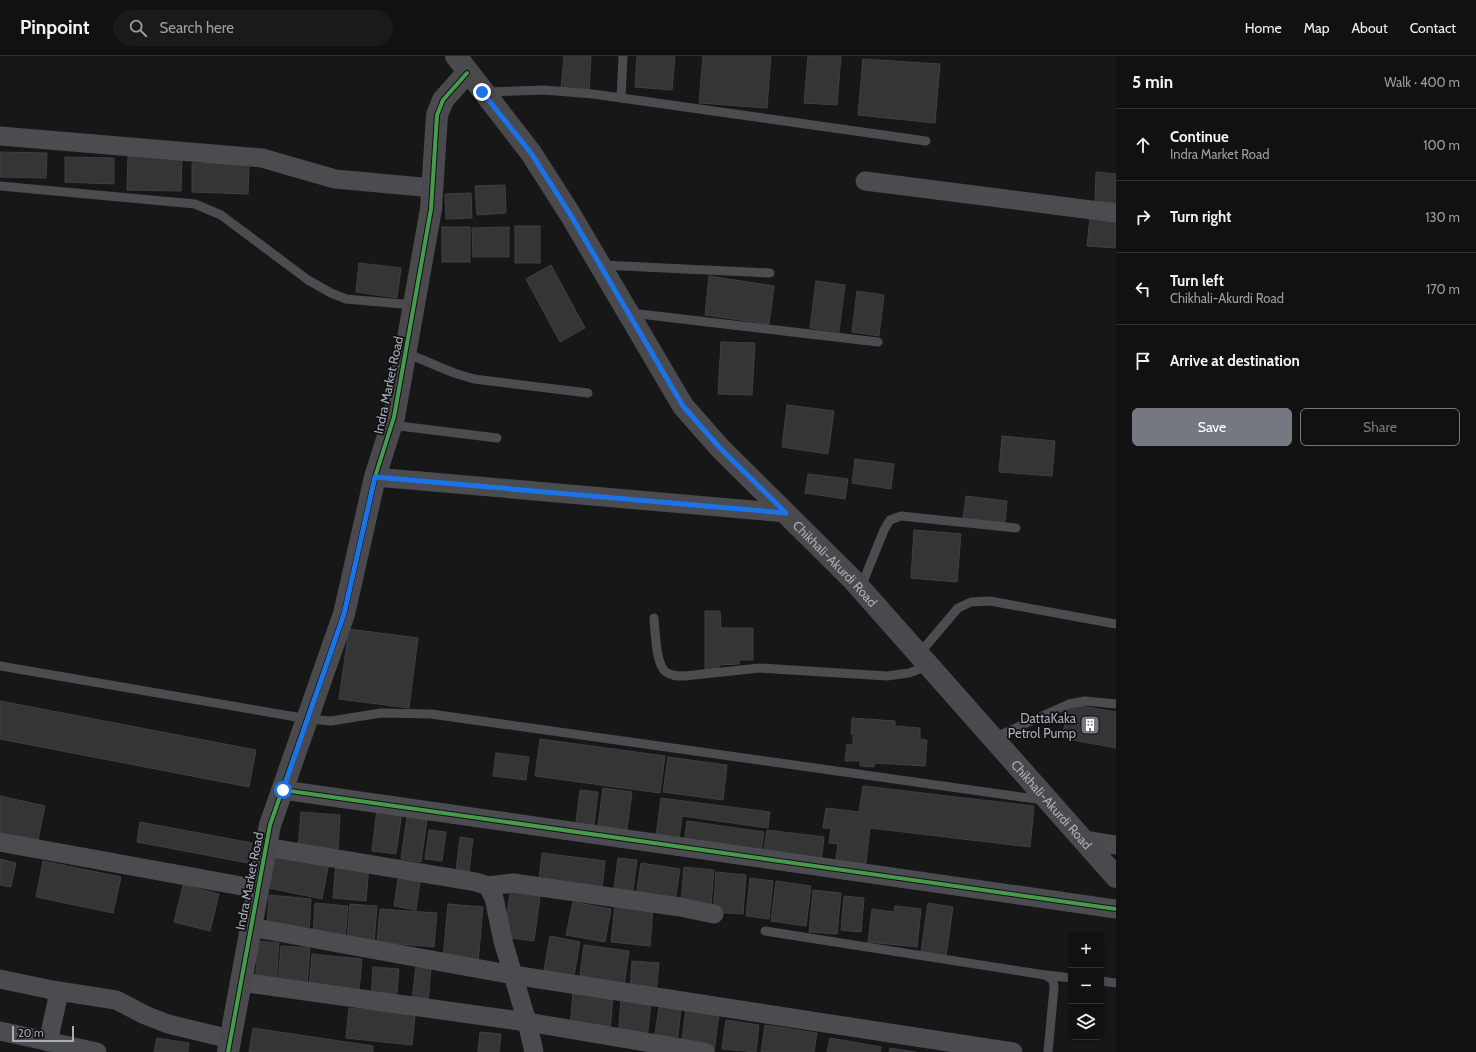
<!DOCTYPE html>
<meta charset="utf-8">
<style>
:root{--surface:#111;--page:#1a1a1a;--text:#f1f3f6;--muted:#9c9d9f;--line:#303131;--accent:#757880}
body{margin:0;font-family:Cabin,sans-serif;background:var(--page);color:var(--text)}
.controls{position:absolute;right:12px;bottom:12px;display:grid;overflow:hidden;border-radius:6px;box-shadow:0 1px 3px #0004}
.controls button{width:36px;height:36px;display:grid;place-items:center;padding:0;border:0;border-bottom:1px solid var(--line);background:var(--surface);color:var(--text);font:20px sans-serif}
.scale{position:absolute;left:12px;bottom:10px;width:62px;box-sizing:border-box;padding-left:4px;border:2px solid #a8adb8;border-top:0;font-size:11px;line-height:14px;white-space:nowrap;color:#a8adb8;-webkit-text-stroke:3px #111113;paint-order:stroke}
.stop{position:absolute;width:12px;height:12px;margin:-9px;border:3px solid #1a73e8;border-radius:50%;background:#fff}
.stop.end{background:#1a73e8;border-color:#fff;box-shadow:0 1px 4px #0008}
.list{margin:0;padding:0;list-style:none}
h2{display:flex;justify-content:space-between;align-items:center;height:52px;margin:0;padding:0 16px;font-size:17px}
h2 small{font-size:13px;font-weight:400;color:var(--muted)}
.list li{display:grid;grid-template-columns:26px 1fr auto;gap:12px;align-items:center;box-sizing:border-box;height:72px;padding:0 16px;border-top:1px solid var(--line)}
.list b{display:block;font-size:15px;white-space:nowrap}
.list p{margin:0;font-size:13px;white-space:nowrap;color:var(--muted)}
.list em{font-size:13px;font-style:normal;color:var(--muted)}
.actions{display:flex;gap:8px;padding:12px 16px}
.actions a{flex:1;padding:9px 0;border:1px solid var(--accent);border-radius:6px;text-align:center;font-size:14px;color:var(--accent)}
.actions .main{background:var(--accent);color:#fff}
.icon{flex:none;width:22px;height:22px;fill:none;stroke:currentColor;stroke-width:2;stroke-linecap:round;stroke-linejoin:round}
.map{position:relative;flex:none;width:1116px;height:996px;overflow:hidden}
header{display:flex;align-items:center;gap:24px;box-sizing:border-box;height:56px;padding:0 20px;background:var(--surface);border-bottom:1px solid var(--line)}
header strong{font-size:19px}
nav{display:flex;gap:22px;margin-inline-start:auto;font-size:14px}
.search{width:280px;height:36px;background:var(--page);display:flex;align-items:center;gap:10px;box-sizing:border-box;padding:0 14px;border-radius:22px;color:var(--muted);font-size:15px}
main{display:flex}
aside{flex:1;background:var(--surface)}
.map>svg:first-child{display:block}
.building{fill:#353536;stroke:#3f4043}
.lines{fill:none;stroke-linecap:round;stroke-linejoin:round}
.lane{stroke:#4b4c50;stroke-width:9}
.street{stroke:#4b4c50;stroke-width:19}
.secondary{stroke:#4a4a4e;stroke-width:22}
.cycleway-casing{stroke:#111113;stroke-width:6}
.cycleway{stroke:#469c4c;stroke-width:4}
.route{stroke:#1a73e8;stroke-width:5}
.labels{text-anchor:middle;stroke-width:3.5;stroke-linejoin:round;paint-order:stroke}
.street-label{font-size:13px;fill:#a8adb8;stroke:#111113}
.poi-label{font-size:13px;fill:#a8adb8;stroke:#111113;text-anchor:end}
</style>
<header>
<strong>Pinpoint</strong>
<div class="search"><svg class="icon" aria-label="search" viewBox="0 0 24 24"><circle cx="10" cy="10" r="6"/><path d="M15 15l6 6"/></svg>Search here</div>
<nav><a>Home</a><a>Map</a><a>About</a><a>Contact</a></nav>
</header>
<main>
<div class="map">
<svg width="1116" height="996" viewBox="0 0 1116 996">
<rect width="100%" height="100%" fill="#171717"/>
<g class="building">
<path d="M 564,0 L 591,0 L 589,34 L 561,32 Z"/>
<path d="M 637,0 L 675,0 L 672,34 L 635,31 Z"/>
<path d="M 703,0 L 771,0 L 767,52 L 699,47 Z"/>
<path d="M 808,0 L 841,0 L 837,49 L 804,47 Z"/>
<path d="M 863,3 L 940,8 L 935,67 L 858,59 Z"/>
<path d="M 0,96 L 47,97 L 46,122 L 0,121 Z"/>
<path d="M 128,100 L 182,101 L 181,135 L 127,134 Z"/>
<path d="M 65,101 L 114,102 L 114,128 L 65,126 Z"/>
<path d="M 192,107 L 249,108 L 248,138 L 192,136 Z"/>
<path d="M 1096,116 L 1116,118 L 1116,147 L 1095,145 Z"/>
<path d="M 505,129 L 506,157 L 477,159 L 475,130 Z"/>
<path d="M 471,137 L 472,162 L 446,163 L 445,138 Z"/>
<path d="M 1090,161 L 1116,164 L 1116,192 L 1087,190 Z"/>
<rect x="515" y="170" width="25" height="37"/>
<rect x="442" y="171" width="28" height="35"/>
<path d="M 509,171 L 509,201 L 473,201 L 472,172 Z"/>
<path d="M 359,207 L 401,212 L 397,242 L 356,236 Z"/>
<path d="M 551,209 L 585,272 L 560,286 L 526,223 Z"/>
<path d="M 709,220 L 774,230 L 769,268 L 705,259 Z"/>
<path d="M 816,225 L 845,229 L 839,276 L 810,272 Z"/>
<path d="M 857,235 L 884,239 L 879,280 L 852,276 Z"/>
<path d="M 721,286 L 755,287 L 752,339 L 718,338 Z"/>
<path d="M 787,349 L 834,355 L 828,398 L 782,391 Z"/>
<path d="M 1002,380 L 1055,385 L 1052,420 L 999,416 Z"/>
<path d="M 855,403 L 894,408 L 891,433 L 852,427 Z"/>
<path d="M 808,418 L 848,423 L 845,443 L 805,437 Z"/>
<path d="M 966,440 L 1007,445 L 1005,467 L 963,462 Z"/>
<path d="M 914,474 L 961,478 L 957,526 L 911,522 Z"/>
<path d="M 705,555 L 720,555 L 721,572 L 753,572 L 753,604 L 739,604 L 739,608 L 719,609 L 719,614 L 705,614 Z"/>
<path d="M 349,573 L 418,582 L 409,652 L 339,643 Z"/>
<path d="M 0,645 L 256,694 L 249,731 L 0,683 Z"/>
<path d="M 1069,648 L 1116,656 L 1116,692 L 1062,682 Z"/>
<path d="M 852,662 L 895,665 L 895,670 L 920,672 L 920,683 L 927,684 L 925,710 L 875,707 L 874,711 L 860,710 L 860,705 L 845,705 L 847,688 L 853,689 L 853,679 L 851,678 Z"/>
<path d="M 540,683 L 665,700 L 660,737 L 535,720 Z"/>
<path d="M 496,697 L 529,701 L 526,724 L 493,720 Z"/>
<path d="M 668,701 L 727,709 L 723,744 L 663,736 Z"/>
<path d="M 863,730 L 1034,750 L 1030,791 L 870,772 L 865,814 L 835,810 L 838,788 L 829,787 L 831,772 L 823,772 L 826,752 L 859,756 Z"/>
<path d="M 603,732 L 632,736 L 626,780 L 597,776 Z"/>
<path d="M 580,734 L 598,736 L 593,777 L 575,774 Z"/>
<path d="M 0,740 L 45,750 L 37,789 L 0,781 Z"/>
<path d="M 661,742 L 770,756 L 768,772 L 682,760 L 679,784 L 656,781 Z"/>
<path d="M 377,753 L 402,756 L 396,798 L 372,795 Z"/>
<path d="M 301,756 L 340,759 L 338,796 L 298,793 Z"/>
<path d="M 407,761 L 427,764 L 421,806 L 401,803 Z"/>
<path d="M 687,765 L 764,776 L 761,797 L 684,787 Z"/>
<path d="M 140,766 L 252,787 L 248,807 L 137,786 Z"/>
<path d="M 429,774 L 446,776 L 442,805 L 425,803 Z"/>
<path d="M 767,774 L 824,781 L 821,807 L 763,800 Z"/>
<path d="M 460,781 L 473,783 L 469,816 L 456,815 Z"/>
<path d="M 277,796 L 329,807 L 322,843 L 269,832 Z"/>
<path d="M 542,797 L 605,805 L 602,833 L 539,824 Z"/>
<path d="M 618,802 L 637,804 L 632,841 L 613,839 Z"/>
<path d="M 0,803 L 16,807 L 11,831 L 0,829 Z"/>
<path d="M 43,805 L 121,821 L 113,857 L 36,841 Z"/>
<path d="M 336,806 L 369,808 L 366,845 L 333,842 Z"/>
<path d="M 641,807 L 680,813 L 675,846 L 636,840 Z"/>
<path d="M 684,811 L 714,814 L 711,849 L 681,846 Z"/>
<path d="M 399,816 L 421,819 L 416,854 L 394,850 Z"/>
<path d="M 716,816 L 746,819 L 743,858 L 713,856 Z"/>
<path d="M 750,822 L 773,825 L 769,863 L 746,860 Z"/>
<path d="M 776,825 L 811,830 L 806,870 L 771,865 Z"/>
<path d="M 183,829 L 219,838 L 210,875 L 174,866 Z"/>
<path d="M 813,834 L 841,837 L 837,878 L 809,876 Z"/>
<path d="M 510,836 L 540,840 L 534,885 L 504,881 Z"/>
<path d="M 269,839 L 311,843 L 309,875 L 267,872 Z"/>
<path d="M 844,840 L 864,842 L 861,876 L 841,874 Z"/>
<path d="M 573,846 L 611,853 L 605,886 L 566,879 Z"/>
<path d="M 315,847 L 348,850 L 345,882 L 313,879 Z"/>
<path d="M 928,847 L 953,851 L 946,900 L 921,896 Z"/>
<path d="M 350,848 L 377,850 L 374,888 L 347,885 Z"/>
<path d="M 448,848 L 483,851 L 478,907 L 443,903 Z"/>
<path d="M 615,849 L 653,852 L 650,890 L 611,886 Z"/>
<path d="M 895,850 L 921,853 L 917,891 L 868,886 L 872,853 L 894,856 Z"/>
<path d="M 380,853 L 437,857 L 434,891 L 377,886 Z"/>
<path d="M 550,880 L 580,886 L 574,920 L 544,914 Z"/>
<path d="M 259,885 L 279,887 L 276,927 L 255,925 Z"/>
<path d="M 584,889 L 629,895 L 624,930 L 580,919 Z"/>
<path d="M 281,890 L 310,892 L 307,929 L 278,927 Z"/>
<path d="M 312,898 L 362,903 L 359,935 L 309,931 Z"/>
<path d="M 632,905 L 659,907 L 656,938 L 630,935 Z"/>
<path d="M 416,910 L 431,911 L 428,946 L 412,944 Z"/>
<path d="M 373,911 L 399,913 L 396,946 L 371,943 Z"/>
<path d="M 573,936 L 613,939 L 610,975 L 570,971 Z"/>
<path d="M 621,944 L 651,947 L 647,984 L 618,981 Z"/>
<path d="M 659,950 L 681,953 L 677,988 L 654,985 Z"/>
<path d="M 349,952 L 415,959 L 412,989 L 346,982 Z"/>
<path d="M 686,953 L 719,958 L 714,996 L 681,991 Z"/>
<path d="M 726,964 L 759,969 L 756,996 L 722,993 Z"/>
<path d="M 765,969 L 817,977 L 814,996 L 761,996 Z"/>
<path d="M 253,972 L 373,990 L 373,996 L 249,996 Z"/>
<path d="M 480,976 L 501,978 L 499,996 L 478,996 Z"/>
<path d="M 157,982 L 189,987 L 188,996 L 154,996 Z"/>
<path d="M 830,982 L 881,991 L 880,996 L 827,996 Z"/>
<path d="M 890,992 L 916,996 L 889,996 Z"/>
</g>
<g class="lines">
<g class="lane">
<path d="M 485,36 L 544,34 L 593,38 L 926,85"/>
<path d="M 621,42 L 623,0"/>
<path d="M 0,130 L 195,148 L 221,159 L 308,224 L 331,237 L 346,243 L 414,249"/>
<path d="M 601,209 L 770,217"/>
<path d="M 631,257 L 878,286"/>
<path d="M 406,297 L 454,317 L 474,323 L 588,337"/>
<path d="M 391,369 L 497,382"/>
<path d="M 861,531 L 884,474 L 890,464 L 901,460 L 1016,472"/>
<path d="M 654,562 C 655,574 656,610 666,616 C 671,620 678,620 684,620 L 760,612 L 887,620 L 909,617 L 928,610"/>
<path d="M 919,598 L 958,552 L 971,546 L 990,545 L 1116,568"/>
<path d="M 0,610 L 308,663 L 331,665 L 381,657 L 431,658 L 1043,744"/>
<path d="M 993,682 L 1069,648 L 1085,645 L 1116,648"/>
<path d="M 765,875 L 1045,919 L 1053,924 L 1054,932 L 1048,996"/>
<path d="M 1047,919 L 1071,922"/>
<path d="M 1101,925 L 1116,927"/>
</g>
<g class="street">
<path d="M 0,80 L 262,102 L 335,123 L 433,132"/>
<path d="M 865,125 L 1116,157"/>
<path d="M 375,421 L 786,457"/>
<path d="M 283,734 L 1116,853"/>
<path d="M 1084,784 L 1116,789"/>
<path d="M 0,786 L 258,833"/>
<path d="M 266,791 L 476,826 L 488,830 L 494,842 L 503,885 L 527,966 L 534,996"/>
<path d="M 488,830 L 513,827 L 680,851 L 714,858"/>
<path d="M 251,871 L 513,919 L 1013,996"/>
<path d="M 0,923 L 52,934 L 58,941 L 48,986"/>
<path d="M 240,926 L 527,966 L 705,996"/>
<path d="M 52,934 L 116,944 L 145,959 L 168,968 L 230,983"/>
<path d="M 0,975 L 97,996"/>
</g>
<g class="secondary">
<path id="s1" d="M 456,0 L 531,97 L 570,158 L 683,350 L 720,392 L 853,524 L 1116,821"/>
<path d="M 228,996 L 270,769 L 344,558 L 375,421 L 394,361 L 431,153 L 437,59 L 443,44 L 467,17"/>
</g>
<g class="cycleway-casing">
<g id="cycleway">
<path d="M 283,734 L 1116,853"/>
<path d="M 228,996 L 270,769 L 344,558 L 375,421 L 394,361 L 431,153 L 437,59 L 443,44 L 467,17"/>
</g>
</g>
<use href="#cycleway" class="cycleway"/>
</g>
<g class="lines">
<path class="route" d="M 283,734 L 344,558 L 375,421 L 786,457 L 720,392 L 683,350 L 570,158 L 531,97 L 482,36"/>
</g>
<defs>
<g id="building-square" transform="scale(1)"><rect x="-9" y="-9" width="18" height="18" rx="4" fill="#757880" stroke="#111113"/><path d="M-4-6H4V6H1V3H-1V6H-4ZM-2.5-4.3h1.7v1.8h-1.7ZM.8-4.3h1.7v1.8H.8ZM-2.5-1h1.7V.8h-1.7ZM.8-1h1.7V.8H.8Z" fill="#fff"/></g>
</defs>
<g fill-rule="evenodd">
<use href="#building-square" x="1090" y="669"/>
</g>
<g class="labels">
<g class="street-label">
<text transform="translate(388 329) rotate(-78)" y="5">Indra Market Road</text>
<text dy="5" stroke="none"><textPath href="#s1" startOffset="637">Chikhali-Akurdi Road</textPath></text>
<text dy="5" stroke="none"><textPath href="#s1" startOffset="961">Chikhali-Akurdi Road</textPath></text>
<text transform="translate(249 825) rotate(-79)" y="5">Indra Market Road</text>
</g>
<g class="poi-label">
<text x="1076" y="667">DattaKaka<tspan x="1076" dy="15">Petrol Pump</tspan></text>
</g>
</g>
</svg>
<div class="controls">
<button>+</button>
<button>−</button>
<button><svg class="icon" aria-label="layers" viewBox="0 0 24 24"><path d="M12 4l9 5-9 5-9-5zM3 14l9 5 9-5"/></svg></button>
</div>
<div class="scale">20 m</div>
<div class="stop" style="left:283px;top:734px"></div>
<div class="stop end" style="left:482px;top:36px"></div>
</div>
<aside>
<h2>5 min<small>Walk · 400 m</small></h2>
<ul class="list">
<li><svg class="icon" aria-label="ahead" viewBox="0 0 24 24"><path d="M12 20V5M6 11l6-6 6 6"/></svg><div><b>Continue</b><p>Indra Market Road</p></div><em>100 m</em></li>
<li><svg class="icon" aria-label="right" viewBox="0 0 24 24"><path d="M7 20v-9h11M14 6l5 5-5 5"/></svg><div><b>Turn right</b></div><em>130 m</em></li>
<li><svg class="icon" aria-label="left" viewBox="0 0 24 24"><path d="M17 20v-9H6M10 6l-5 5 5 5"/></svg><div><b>Turn left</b><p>Chikhali-Akurdi Road</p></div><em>170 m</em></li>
<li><svg class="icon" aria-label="arrive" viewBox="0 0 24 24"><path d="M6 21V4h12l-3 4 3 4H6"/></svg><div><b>Arrive at destination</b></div></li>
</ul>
<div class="actions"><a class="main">Save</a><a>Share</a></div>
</aside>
</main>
